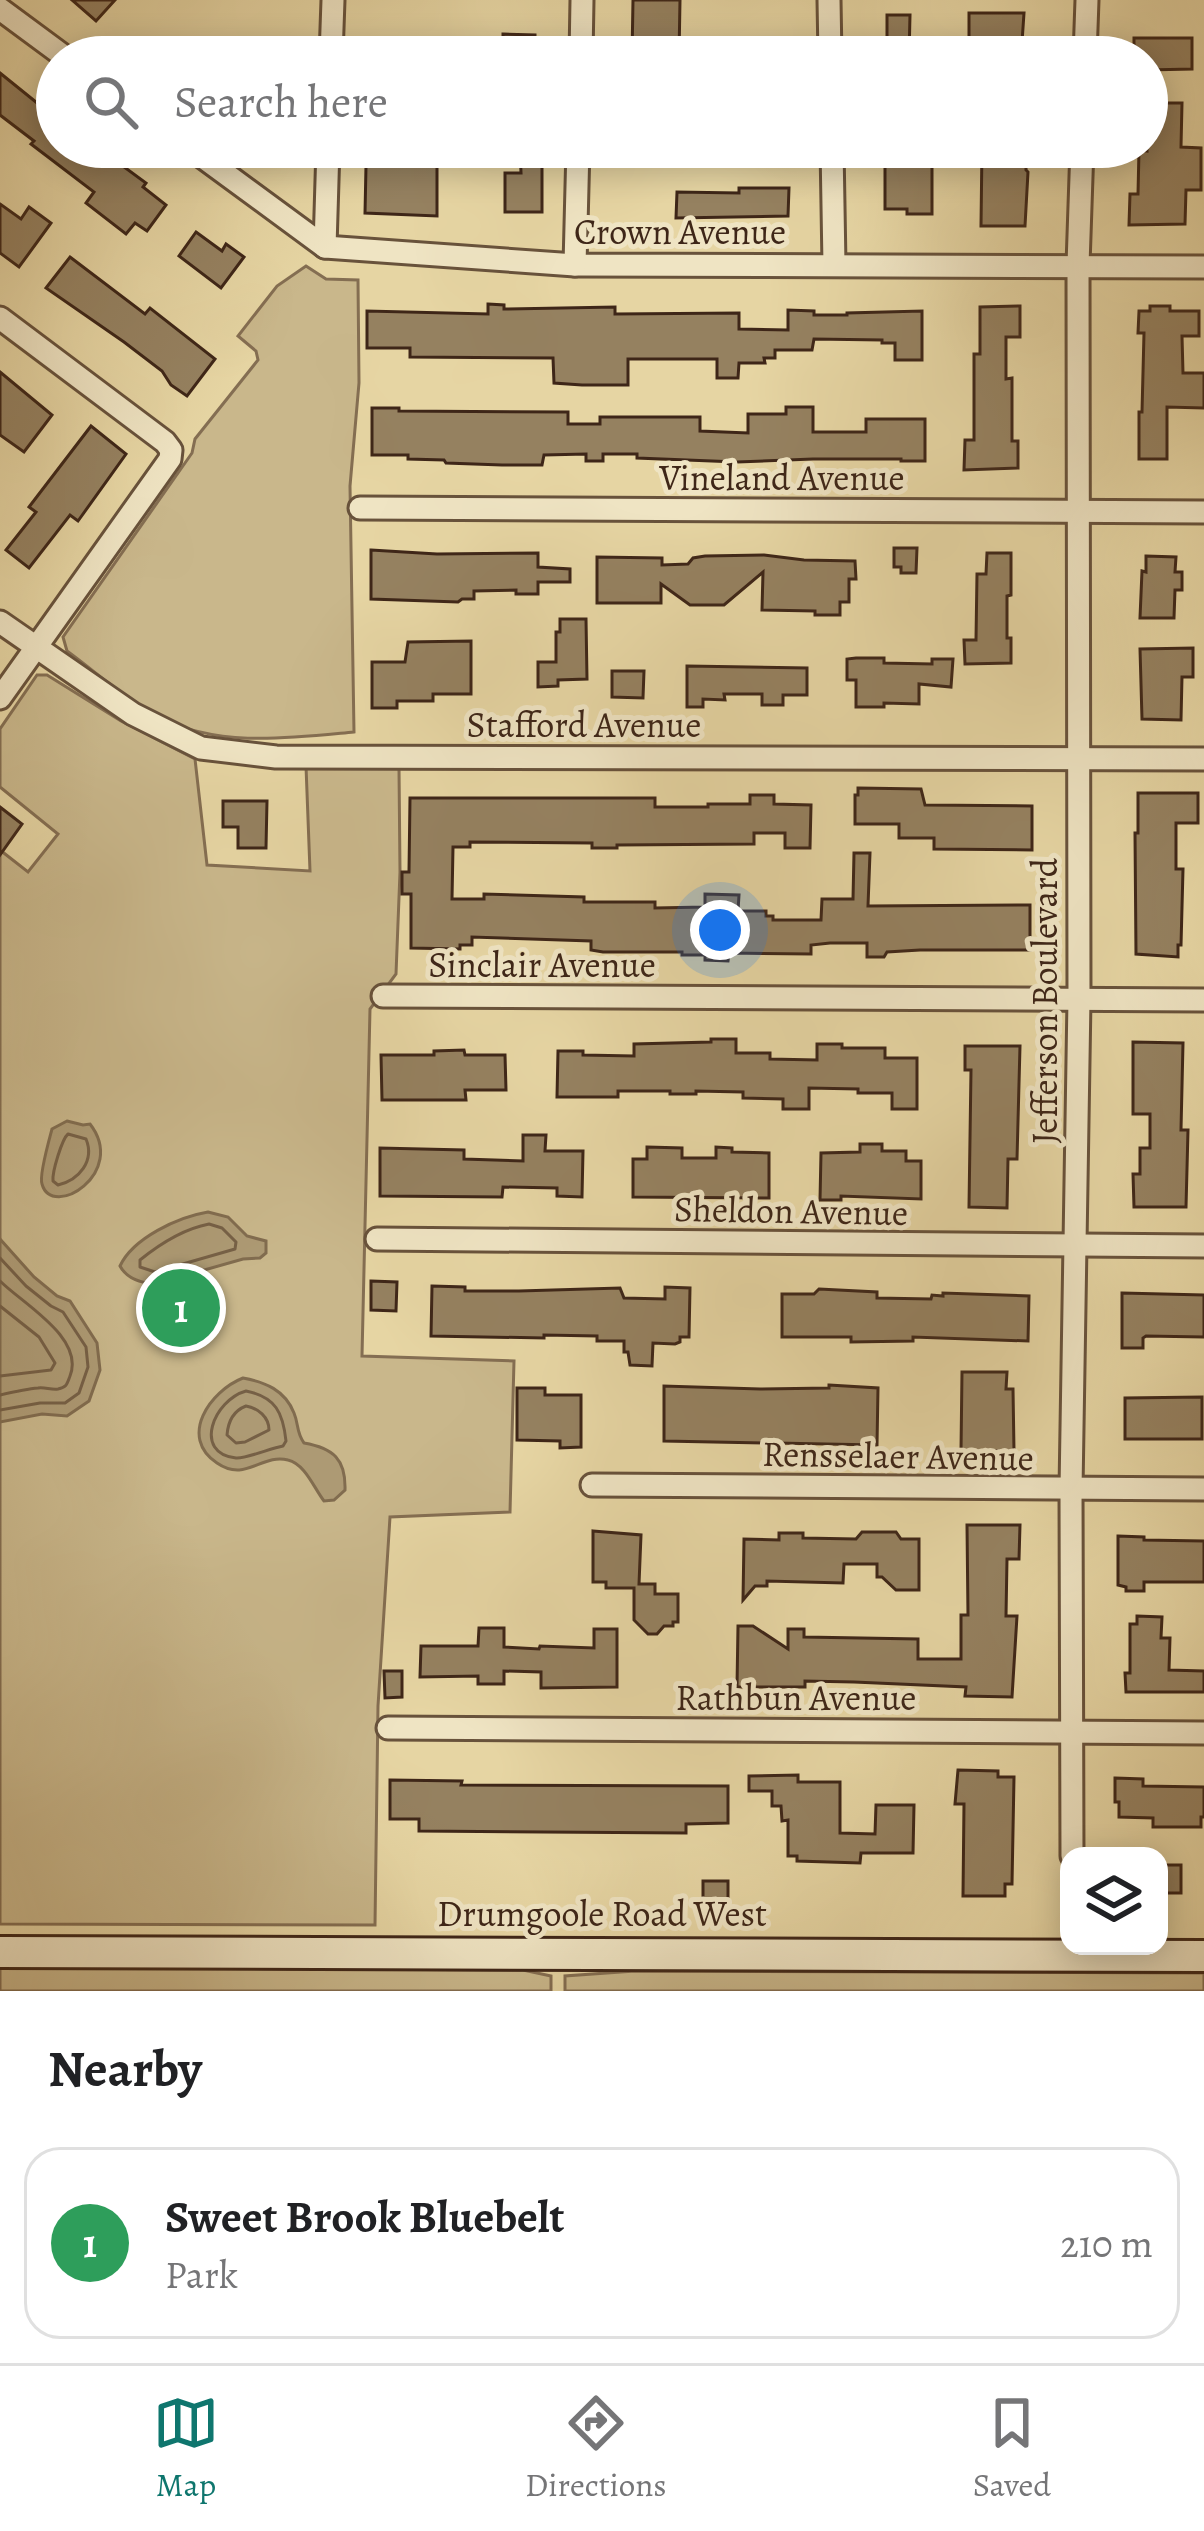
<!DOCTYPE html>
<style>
:root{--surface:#fff;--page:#f6f6f6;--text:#202124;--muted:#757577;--line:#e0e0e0;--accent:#0f766e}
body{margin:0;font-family:Alegreya,serif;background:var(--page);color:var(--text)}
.controls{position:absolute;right:36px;bottom:36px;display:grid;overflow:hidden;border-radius:24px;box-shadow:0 6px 30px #0003}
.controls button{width:108px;height:108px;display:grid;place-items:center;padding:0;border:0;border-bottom:3px solid var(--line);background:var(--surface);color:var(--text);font:60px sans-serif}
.you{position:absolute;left:720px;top:930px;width:42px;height:42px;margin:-30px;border:9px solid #fff;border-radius:50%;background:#1a73e8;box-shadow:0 0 0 18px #1a73e833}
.badge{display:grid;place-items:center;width:78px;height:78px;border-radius:50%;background:var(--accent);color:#fff;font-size:39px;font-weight:700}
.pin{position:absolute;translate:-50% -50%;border:6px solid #fff;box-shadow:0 3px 12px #0006}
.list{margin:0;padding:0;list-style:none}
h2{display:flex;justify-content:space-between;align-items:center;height:156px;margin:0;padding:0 48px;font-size:51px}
h2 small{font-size:39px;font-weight:400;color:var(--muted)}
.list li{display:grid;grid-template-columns:78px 1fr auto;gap:36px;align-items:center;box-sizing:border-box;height:192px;margin:0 24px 24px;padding:0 24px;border:3px solid var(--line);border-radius:36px}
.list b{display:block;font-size:45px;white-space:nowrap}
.list p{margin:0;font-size:39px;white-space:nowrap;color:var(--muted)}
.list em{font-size:39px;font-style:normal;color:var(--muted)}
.icon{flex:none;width:66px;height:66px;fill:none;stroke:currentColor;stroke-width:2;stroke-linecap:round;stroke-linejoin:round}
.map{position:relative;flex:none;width:1204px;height:1991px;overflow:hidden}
.search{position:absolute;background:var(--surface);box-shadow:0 6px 30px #0003;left:36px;right:36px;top:36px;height:132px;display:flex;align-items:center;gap:30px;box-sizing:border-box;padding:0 42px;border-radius:66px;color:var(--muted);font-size:45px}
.sheet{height:372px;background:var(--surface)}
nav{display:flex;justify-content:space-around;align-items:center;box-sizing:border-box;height:168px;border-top:3px solid var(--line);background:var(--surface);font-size:33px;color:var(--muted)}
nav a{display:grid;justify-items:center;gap:6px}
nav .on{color:var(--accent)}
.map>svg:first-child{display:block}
.green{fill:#c9b78b;stroke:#846e52;stroke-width:3}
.water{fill:#ad9a74;stroke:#816c4f;stroke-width:3}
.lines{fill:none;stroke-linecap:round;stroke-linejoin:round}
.shore{stroke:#766046;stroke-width:3}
.building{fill:#958160;stroke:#3e2618;stroke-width:3}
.street-casing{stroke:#68523b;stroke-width:27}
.secondary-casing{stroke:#3e2618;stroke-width:36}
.street{stroke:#efe4c3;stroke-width:21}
.secondary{stroke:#efe4c3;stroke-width:30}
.labels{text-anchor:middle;stroke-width:10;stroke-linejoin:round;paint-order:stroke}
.street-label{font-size:36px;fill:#3e2618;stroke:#efe4c3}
</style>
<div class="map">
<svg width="1204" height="1991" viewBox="0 0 1204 1991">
<rect width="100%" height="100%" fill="#e6d5a3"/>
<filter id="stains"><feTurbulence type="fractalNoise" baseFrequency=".00167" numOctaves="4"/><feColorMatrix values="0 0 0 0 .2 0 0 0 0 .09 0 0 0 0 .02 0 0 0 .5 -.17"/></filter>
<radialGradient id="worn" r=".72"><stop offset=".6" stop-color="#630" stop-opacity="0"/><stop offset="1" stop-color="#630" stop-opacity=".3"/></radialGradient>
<g class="green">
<path d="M 306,266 L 326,279 L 358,280 L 359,383 L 350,486 L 354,732 C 291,738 218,748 159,717 C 127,700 97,673 67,651 L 63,637 L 192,453 L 195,439 L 258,360 L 256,351 L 238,336 L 277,286 Z"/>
<path d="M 37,675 L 47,675 L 121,721 L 195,759 L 207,865 L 310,871 L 306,766 L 399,768 L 400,872 L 396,974 L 370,1009 L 362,1356 L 514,1361 L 510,1512 L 390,1517 L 378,1706 L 375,1925 L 0,1924 L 0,850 L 28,872 L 58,834 L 0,787 L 0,729 Z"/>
<path d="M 0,1967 L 523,1970 L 551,1976 L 551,1991 L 0,1991 Z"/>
<path d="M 635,1971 L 1204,1973 L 1204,1991 L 565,1991 L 565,1976 Z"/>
</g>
<g class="water">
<path d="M 67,1121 L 83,1125 L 90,1124 C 128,1173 52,1220 42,1184 C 39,1176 49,1140 52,1129 Z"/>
<path d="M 208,1212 L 228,1217 L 247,1236 L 266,1241 L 266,1253 L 260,1258 L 243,1259 L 155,1284 C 141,1283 127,1279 120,1266 C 133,1238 178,1217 208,1212 Z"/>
<path d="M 0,1239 L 34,1277 L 57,1296 L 70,1301 L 97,1343 L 100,1370 L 89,1401 L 67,1416 L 42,1414 L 0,1422 Z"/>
<path d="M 243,1378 C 265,1382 285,1390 294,1413 C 299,1425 296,1432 304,1443 C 333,1448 346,1459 345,1490 L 334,1500 L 324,1501 C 314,1488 305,1464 288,1460 C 262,1453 246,1483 217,1463 C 178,1437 210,1391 243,1378 Z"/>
</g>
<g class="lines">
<g class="shore">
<path d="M 68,1134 L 86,1139 C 95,1161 79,1180 58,1185 L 53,1181 C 52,1172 62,1139 68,1134 Z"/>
<path d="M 209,1224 L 222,1228 L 236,1242 L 235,1249 L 155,1272 L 140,1267 L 140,1260 C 161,1243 183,1229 209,1224 Z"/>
<path d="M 0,1258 L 26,1286 L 51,1306 L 63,1312 L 86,1347 L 88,1367 L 79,1393 L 65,1403 L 40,1403 L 0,1410"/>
<path d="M 0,1281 C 23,1304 85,1338 70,1376 C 67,1384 67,1387 58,1389 C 51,1390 45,1387 38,1388 C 26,1389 13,1392 0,1395"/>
<path d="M 0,1306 L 39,1337 L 55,1363 L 51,1370 L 0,1376"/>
<path d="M 246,1391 C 276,1397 283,1413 286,1441 L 283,1446 C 271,1448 246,1459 236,1458 C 192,1453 214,1400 246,1391 Z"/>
<path d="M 246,1406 C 258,1408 269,1417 269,1430 L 245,1442 L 236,1443 L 227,1435 C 228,1422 233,1411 246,1406 Z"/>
</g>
</g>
<g class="building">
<path d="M 72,0 L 115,0 L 96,21 Z"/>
<path d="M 633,0 L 680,0 L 679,57 L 632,57 Z"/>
<path d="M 969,13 L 1024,13 L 1021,57 L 985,57 L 985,44 L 969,44 Z"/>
<path d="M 887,15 L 910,15 L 909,57 L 887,57 Z"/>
<path d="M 503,34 L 535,35 L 535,39 L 542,39 L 542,57 L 503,57 Z"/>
<path d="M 1134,38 L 1192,38 L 1192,69 L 1147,70 L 1147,57 L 1134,57 Z"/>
<path d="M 0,73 L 57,119 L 57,147 L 97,147 L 146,183 L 143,187 L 166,205 L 147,231 L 135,223 L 126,234 L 86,203 L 94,192 L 31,144 L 34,141 L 0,115 Z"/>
<path d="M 1147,103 L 1182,103 L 1181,147 L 1201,148 L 1201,190 L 1186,190 L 1185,224 L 1129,225 L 1130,194 L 1138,194 L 1139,150 L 1147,151 Z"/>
<path d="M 520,147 L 542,147 L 542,212 L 505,212 L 505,173 L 521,173 Z"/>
<path d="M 982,147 L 1026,147 L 1026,170 L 1028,172 L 1025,226 L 981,226 Z"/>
<path d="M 885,154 L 932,155 L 932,214 L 907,214 L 907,209 L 885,209 Z"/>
<path d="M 366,166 L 437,166 L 437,216 L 365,213 Z"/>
<path d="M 739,188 L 789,188 L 788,216 L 676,218 L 677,192 L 739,193 Z"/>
<path d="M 0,204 L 21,219 L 29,207 L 51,223 L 19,267 L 0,253 Z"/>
<path d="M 196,232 L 222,251 L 226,244 L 244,257 L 221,288 L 179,256 Z"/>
<path d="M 70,257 L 145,314 L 150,308 L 215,359 L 187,396 L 171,385 L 162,371 L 124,342 L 46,288 Z"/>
<path d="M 488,304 L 504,305 L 504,309 L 615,307 L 615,314 L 739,313 L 739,329 L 788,330 L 788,310 L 814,311 L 814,315 L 847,315 L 847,313 L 922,311 L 922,360 L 895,360 L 895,343 L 882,343 L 882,340 L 814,339 L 812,350 L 775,350 L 775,358 L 764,358 L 765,363 L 739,363 L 738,378 L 717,378 L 717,359 L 628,359 L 628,385 L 582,385 L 554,383 L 553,358 L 410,357 L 410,348 L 367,348 L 367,311 L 488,314 Z"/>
<path d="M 1020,306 L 1020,337 L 1006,337 L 1006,379 L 1012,378 L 1012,441 L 1018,441 L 1018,468 L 964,470 L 965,440 L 974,440 L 974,354 L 980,354 L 980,307 Z"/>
<path d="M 1150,306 L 1170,306 L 1170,311 L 1199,311 L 1199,336 L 1182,336 L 1183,373 L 1204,373 L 1204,408 L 1167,407 L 1167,459 L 1139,459 L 1139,412 L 1142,412 L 1144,333 L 1138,333 L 1139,311 L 1150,311 Z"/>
<path d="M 0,372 L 52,415 L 24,452 L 0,435 Z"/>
<path d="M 786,407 L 813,407 L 813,432 L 866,432 L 866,419 L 925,419 L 925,461 L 901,461 L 901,459 L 813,459 L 737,462 L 637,458 L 637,454 L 603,454 L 603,461 L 586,461 L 586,454 L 544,455 L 542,465 L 502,465 L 446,463 L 444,460 L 408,459 L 408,455 L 372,455 L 372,408 L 399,408 L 399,411 L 568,412 L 568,424 L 600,424 L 600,417 L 700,417 L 700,431 L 748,433 L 748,414 L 786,414 Z"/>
<path d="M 91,426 L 126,454 L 78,521 L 70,515 L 29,568 L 6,550 L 36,512 L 29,507 Z"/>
<path d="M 894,548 L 917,548 L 916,573 L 901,573 L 901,567 L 894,567 Z"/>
<path d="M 371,550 L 437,554 L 538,553 L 538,567 L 570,569 L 570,582 L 538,582 L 538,594 L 516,594 L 516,590 L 474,591 L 474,599 L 462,599 L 458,602 L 371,599 Z"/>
<path d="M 987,553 L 1011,553 L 1011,595 L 1007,596 L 1007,638 L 1011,638 L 1011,663 L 965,664 L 964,640 L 976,640 L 977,574 L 986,574 Z"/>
<path d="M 764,555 L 804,560 L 855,561 L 856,579 L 849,579 L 849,602 L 840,602 L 840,615 L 815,615 L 815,611 L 762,610 L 763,572 L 724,605 L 690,605 L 661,584 L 661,603 L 597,603 L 597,557 L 662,558 L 662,565 L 688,564 L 693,558 L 705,556 Z"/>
<path d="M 1146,556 L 1176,557 L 1175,572 L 1182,572 L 1182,590 L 1175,590 L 1174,618 L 1140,618 L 1142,571 L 1146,572 Z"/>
<path d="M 560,619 L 586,619 L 587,679 L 558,680 L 558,686 L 538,687 L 538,662 L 556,662 L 556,632 L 560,632 Z"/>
<path d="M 471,641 L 471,694 L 433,694 L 433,701 L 397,701 L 397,708 L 372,708 L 372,662 L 405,662 L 408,642 Z"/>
<path d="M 1193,648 L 1193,677 L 1182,677 L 1181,720 L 1142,719 L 1140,649 Z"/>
<path d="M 856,658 L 884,658 L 884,663 L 932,664 L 932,659 L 953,659 L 951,687 L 919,684 L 919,704 L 884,703 L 884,707 L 856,707 L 856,680 L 847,680 L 847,659 Z"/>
<path d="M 687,666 L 807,668 L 807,695 L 783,695 L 783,705 L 762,705 L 762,694 L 724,694 L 725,700 L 703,699 L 703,707 L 687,707 Z"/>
<path d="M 612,671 L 644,671 L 643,698 L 612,697 Z"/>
<path d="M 858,788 L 921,789 L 925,805 L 1032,806 L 1032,850 L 934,849 L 934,838 L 899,838 L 899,824 L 855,824 L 855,795 L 858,795 Z"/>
<path d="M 1138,793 L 1198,793 L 1198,823 L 1176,823 L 1176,869 L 1183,869 L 1181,945 L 1178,945 L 1178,957 L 1136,954 L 1135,833 L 1138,833 Z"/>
<path d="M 750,795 L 774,795 L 774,804 L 811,805 L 810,848 L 785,848 L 785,833 L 754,833 L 754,844 L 617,845 L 617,848 L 592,848 L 592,843 L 470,842 L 470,847 L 453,847 L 452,899 L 484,899 L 484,894 L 584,897 L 584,902 L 655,902 L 655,908 L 705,907 L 705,894 L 739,895 L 738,911 L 766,911 L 766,916 L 773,916 L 773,920 L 821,920 L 822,899 L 853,899 L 854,853 L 870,853 L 868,906 L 1030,905 L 1030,950 L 920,950 L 887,952 L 884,957 L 867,957 L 867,943 L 830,943 L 811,945 L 811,954 L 729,953 L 728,961 L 705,960 L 705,955 L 682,955 L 682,952 L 603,952 L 591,950 L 591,941 L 472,937 L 472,945 L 460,945 L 460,949 L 411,948 L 411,894 L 402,894 L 402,872 L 409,872 L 410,798 L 655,798 L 655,807 L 708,807 L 708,804 L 750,804 Z"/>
<path d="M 223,801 L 267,801 L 266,848 L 238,848 L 238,827 L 223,827 Z"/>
<path d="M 0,807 L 22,824 L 0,855 Z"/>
<path d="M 711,1039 L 736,1039 L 736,1053 L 770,1053 L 770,1059 L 817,1060 L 817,1044 L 842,1044 L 842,1048 L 885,1048 L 885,1058 L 917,1058 L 917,1109 L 892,1109 L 892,1093 L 858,1093 L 858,1089 L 809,1088 L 809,1109 L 783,1109 L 783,1099 L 743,1098 L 743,1092 L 696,1091 L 696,1094 L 670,1094 L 670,1091 L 618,1091 L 618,1097 L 557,1097 L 558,1051 L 583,1051 L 583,1055 L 634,1056 L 634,1044 L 711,1042 Z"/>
<path d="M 1133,1042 L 1183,1043 L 1181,1130 L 1188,1130 L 1186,1207 L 1134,1207 L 1133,1174 L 1140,1174 L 1140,1148 L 1150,1148 L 1150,1114 L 1133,1114 Z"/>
<path d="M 965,1046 L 1020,1046 L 1017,1159 L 1008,1159 L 1007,1208 L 969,1207 L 971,1070 L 965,1070 Z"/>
<path d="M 464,1050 L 465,1055 L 505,1055 L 506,1090 L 465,1090 L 466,1100 L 382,1100 L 381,1055 L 434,1055 L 434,1051 Z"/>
<path d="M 523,1135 L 546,1135 L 545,1151 L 583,1151 L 582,1197 L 557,1196 L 557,1188 L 503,1187 L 502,1197 L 380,1196 L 380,1148 L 464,1150 L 464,1159 L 523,1161 Z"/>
<path d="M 860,1144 L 882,1144 L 882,1151 L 906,1151 L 906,1161 L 921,1161 L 921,1199 L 841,1196 L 841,1200 L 820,1200 L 821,1153 L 860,1152 Z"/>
<path d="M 647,1147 L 682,1148 L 682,1158 L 716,1158 L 716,1147 L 732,1148 L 732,1152 L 769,1153 L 769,1198 L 633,1197 L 633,1159 L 647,1159 Z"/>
<path d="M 371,1281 L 397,1282 L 396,1311 L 371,1310 Z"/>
<path d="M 432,1286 L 465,1287 L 465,1291 L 519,1291 L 620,1288 L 624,1298 L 665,1299 L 665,1287 L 690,1288 L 689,1337 L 680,1337 L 680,1342 L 675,1344 L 653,1343 L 652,1366 L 630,1365 L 628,1352 L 624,1352 L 624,1341 L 597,1341 L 597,1336 L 544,1335 L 544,1338 L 431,1336 Z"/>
<path d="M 819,1289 L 877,1292 L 877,1298 L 931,1299 L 932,1295 L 943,1296 L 943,1293 L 1029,1296 L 1028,1341 L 913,1337 L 913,1341 L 851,1342 L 851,1337 L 782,1337 L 782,1294 L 814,1294 Z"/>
<path d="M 1122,1293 L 1204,1295 L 1204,1337 L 1146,1336 L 1143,1338 L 1143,1348 L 1122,1348 Z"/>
<path d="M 962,1372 L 1007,1372 L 1006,1389 L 1013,1389 L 1014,1451 L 991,1451 L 991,1455 L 961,1451 Z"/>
<path d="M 829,1385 L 878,1388 L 877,1445 L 664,1441 L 664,1386 L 760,1389 L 829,1388 Z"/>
<path d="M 517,1388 L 545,1388 L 545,1395 L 581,1395 L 581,1447 L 560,1448 L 560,1441 L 517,1440 Z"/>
<path d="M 1202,1397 L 1202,1439 L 1125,1439 L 1125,1398 Z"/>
<path d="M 967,1525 L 1020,1525 L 1019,1559 L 1007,1559 L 1006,1616 L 1017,1616 L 1012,1697 L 965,1696 L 966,1687 L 854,1682 L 805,1681 L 805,1687 L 737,1687 L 738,1626 L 753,1626 L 788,1649 L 788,1629 L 804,1629 L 804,1637 L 918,1639 L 918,1659 L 961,1659 L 961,1615 L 968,1615 Z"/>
<path d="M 593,1531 L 641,1535 L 639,1584 L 655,1584 L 655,1594 L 678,1594 L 678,1622 L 673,1622 L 673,1626 L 664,1626 L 657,1634 L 648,1634 L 634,1620 L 634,1588 L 606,1588 L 606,1582 L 593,1582 Z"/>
<path d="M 862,1532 L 896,1532 L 901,1539 L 919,1539 L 919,1590 L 896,1590 L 882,1577 L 877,1577 L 877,1564 L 844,1564 L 843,1583 L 767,1581 L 767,1586 L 755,1586 L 743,1600 L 744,1539 L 779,1540 L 779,1533 L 803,1533 L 803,1538 L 856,1539 Z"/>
<path d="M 1118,1536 L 1144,1537 L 1144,1540 L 1204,1541 L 1204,1582 L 1144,1582 L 1144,1591 L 1126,1591 L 1126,1587 L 1118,1585 Z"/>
<path d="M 1137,1616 L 1162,1617 L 1161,1638 L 1170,1638 L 1169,1670 L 1204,1671 L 1204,1692 L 1126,1692 L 1125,1673 L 1130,1673 L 1130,1624 L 1137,1624 Z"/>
<path d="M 479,1628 L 504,1628 L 504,1647 L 539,1649 L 540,1646 L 594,1648 L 594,1629 L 617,1629 L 617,1687 L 541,1688 L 541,1672 L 504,1671 L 504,1684 L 478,1684 L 478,1676 L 420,1677 L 421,1646 L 478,1646 Z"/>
<path d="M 384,1671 L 402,1671 L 402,1697 L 385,1698 Z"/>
<path d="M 958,1770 L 998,1771 L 998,1777 L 1014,1777 L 1012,1884 L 1005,1884 L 1005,1896 L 963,1896 L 964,1804 L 955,1804 Z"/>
<path d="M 798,1775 L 798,1782 L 840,1782 L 840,1833 L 875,1834 L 876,1805 L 914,1805 L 913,1853 L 861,1853 L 860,1863 L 797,1861 L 797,1856 L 788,1856 L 788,1820 L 782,1821 L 781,1806 L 772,1806 L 772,1791 L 749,1791 L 749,1776 Z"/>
<path d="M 1115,1778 L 1143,1779 L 1143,1786 L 1204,1787 L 1204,1817 L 1201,1817 L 1201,1827 L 1153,1827 L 1153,1818 L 1119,1817 L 1119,1802 L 1115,1802 Z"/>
<path d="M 390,1780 L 462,1781 L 461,1785 L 728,1786 L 728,1823 L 686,1824 L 686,1833 L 419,1831 L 419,1819 L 390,1819 Z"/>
<rect x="1159" y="1865" width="22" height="28"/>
<rect x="703" y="1881" width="25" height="27"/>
</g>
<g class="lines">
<g class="street-casing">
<g id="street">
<path d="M 829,0 L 830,57"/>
<path d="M 0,9 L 65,57"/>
<path d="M 331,57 L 333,0"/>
<path d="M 581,57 L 582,0"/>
<path d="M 1085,57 L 1087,0"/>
<path d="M 189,147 L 325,247 L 575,265 L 1204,267"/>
<path d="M 832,147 L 834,265"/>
<path d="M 325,247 L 328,147"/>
<path d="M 575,265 L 578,147"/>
<path d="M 0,318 L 165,442 L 171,450 L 170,459 L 0,698"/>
<path d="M 360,508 L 1204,512"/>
<path d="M 0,622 L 133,714 L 201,748 L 276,757 L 1204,759"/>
<path d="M 383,996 L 1204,1000"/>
<path d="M 377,1239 L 1204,1246"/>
<path d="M 592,1485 L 1204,1489"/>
<path d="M 388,1728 L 1204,1733"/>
<path d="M 1072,1856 L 1071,1489 L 1079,999 L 1078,265 L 1082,147"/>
</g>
</g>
<g class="secondary-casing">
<path id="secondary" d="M 0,1952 L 1204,1956"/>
</g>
<use href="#street" class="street"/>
<use href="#secondary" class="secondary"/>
</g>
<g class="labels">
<g class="street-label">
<text x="680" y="244">Crown Avenue</text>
<text x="782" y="490">Vineland Avenue</text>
<text x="584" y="737">Stafford Avenue</text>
<text x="542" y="977">Sinclair Avenue</text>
<text transform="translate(1044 1001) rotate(-90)" y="13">Jefferson Boulevard</text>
<text transform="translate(791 1210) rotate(1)" y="13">Sheldon Avenue</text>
<text transform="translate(898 1455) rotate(1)" y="13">Rensselaer Avenue</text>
<text x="796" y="1710">Rathbun Avenue</text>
<text x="602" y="1926">Drumgoole Road West</text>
</g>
</g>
<rect width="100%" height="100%" filter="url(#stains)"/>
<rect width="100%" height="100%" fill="url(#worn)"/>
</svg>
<div class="controls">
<button><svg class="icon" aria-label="layers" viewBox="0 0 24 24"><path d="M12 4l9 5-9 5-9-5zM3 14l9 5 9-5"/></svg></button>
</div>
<div class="you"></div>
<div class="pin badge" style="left:181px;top:1308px;background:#2e9e5b">1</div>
<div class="search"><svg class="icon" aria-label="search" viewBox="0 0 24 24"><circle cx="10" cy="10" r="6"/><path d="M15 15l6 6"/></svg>Search here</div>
</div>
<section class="sheet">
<h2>Nearby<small></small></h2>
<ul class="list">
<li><span class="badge" style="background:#2e9e5b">1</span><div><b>Sweet Brook Bluebelt</b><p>Park</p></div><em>210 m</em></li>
</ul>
</section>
<nav>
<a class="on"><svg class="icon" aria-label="map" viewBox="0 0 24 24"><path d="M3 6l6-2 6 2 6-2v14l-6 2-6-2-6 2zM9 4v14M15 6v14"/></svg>Map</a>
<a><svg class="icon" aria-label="directions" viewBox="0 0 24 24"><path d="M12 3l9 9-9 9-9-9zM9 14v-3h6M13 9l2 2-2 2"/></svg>Directions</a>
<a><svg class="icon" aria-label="saved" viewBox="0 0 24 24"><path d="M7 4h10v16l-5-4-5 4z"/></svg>Saved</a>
</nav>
